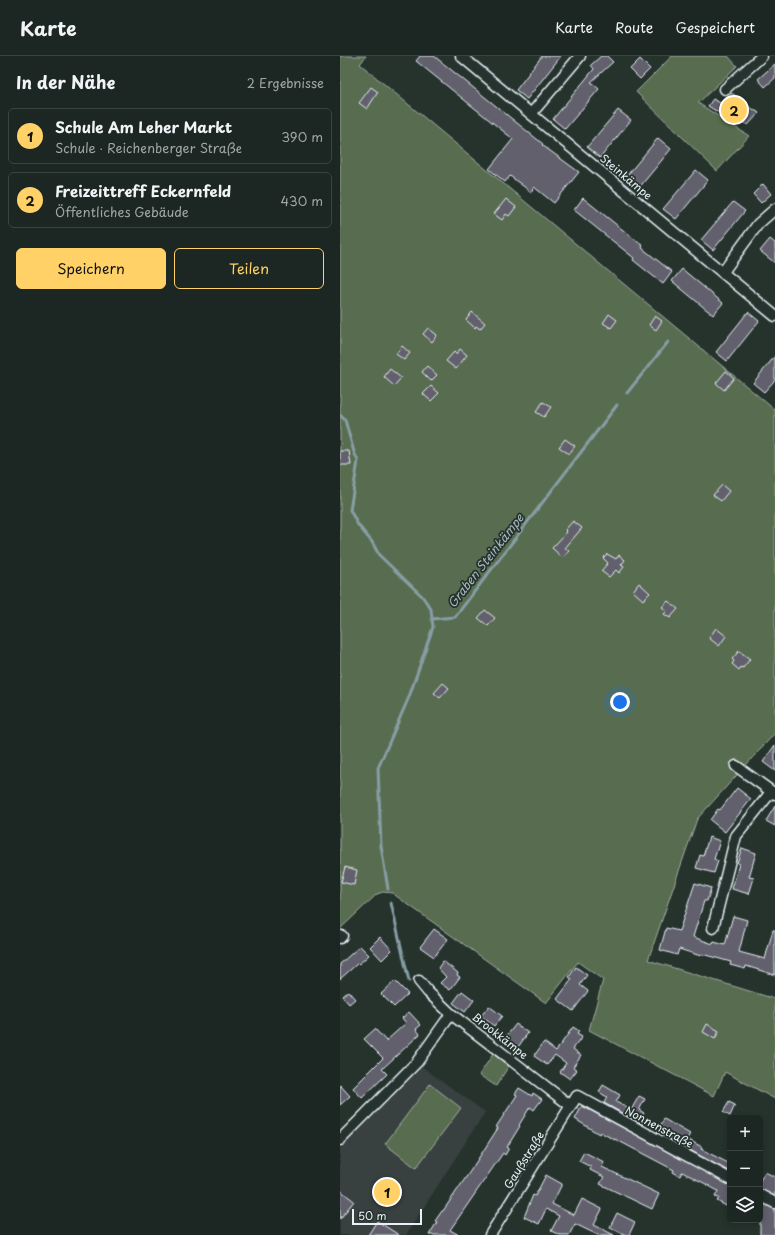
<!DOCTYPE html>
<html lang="de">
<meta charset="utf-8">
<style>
:root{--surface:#1c2622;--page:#29322f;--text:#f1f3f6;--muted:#a0a5a5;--line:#3a4340;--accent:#ffd166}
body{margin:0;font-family:"Playpen Sans",sans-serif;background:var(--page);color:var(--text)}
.controls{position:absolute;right:12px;bottom:12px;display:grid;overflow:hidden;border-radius:6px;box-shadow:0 2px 6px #0003}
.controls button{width:36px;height:36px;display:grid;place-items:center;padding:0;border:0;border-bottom:1px solid var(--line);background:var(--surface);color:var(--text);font:20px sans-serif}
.scale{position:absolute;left:12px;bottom:10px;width:70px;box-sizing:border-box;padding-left:4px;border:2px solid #e8f1f8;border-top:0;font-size:11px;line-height:14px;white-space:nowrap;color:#e8f1f8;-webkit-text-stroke:3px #26332d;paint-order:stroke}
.you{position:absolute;left:280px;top:646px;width:14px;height:14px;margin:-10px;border:3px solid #fff;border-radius:50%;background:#1a73e8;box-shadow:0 0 0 6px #1a73e833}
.badge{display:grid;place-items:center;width:26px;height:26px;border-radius:50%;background:var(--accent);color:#111;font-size:13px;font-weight:700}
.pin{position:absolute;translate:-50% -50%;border:2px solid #fff;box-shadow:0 1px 4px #0006}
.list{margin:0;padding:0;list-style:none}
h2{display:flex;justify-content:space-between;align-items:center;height:52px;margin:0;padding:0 16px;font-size:17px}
h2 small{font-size:13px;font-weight:400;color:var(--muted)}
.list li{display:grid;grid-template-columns:26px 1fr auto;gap:12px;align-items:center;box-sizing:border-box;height:56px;margin:0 8px 8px;padding:0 8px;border:1px solid var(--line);border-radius:6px}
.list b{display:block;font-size:15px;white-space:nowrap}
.list p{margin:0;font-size:13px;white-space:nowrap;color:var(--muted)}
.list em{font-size:13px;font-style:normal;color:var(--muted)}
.actions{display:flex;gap:8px;padding:12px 16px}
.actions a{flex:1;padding:9px 0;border:1px solid var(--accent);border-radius:6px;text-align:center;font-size:14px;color:var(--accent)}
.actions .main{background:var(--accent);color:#111}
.icon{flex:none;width:22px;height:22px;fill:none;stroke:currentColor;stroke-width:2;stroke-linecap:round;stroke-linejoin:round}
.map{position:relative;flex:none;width:435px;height:1179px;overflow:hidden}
header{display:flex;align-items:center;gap:24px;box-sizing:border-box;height:56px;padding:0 20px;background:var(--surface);border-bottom:1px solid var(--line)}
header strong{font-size:19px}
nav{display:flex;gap:22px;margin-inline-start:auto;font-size:14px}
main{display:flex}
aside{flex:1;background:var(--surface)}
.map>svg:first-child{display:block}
.built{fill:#384140}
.green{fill:#586c50;stroke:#a0aea4}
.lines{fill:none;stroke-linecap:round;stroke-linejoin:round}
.stream{stroke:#879ea5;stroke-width:3}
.building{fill:#62616d;stroke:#e8f1f8}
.minor-casing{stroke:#e8f1f8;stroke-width:13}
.minor{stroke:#26332d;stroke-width:10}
.labels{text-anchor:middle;stroke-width:3.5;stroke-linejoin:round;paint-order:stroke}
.street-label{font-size:11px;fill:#e8f1f8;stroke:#26332d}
.water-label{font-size:12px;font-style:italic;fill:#a8b9c0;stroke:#26332d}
</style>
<header>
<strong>Karte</strong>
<nav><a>Karte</a><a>Route</a><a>Gespeichert</a></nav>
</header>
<main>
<aside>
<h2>In der Nähe<small>2 Ergebnisse</small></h2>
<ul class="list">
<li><span class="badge">1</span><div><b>Schule Am Leher Markt</b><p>Schule · Reichenberger Straße</p></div><em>390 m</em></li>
<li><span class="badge">2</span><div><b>Freizeittreff Eckernfeld</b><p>Öffentliches Gebäude</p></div><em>430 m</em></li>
</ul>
<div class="actions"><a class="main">Speichern</a><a>Teilen</a></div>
</aside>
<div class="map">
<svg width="435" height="1179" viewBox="0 0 435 1179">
<rect width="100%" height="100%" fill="#26332d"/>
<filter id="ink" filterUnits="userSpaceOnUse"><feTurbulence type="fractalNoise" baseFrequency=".025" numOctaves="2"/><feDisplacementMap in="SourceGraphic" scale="8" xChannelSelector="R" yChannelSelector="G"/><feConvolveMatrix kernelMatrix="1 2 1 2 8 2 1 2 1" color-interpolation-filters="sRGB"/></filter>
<g filter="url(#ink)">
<path class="built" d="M 81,1010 L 145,1056 L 66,1179 L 0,1179 L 0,1093 Z"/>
<g class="green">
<path d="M 0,0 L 26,0 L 20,8 L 435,354 L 435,677 L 357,763 L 308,904 L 435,943 L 435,1043 L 385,1016 L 374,1040 L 249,974 L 263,924 L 238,906 L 206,947 L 52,837 L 43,836 L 37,838 L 0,873 Z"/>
<path d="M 332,0 L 388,0 L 397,10 L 358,47 L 409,80 L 377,115 L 296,36 Z"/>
<path d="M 154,997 L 170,1008 L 156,1030 L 139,1019 Z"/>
<path d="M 90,1028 L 121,1052 L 76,1112 L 45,1088 Z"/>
</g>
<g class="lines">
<g class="stream">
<path d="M 287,337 L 328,286"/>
<path d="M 0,359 L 5,364 L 14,396 L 18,405 L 10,454 L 18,469 L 32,486 L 39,499 L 82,540 L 91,553 L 92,563 L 115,561 L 277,349"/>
<path d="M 48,833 L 41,790 L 38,712 L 69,641 L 93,571 L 92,563"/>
<path d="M 51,847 L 69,925"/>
</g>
</g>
<g class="building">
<path d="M 80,0 L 94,0 L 203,88 L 202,89 L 239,116 L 214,147 L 194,131 L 191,136 L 170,120 L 165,126 L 149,113 L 173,83 L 76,5 Z"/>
<path d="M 202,0 L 221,0 L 187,43 L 176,34 Z"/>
<path d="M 261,0 L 267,0 L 273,6 L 251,26 L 259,33 L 225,73 L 213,63 L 254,13 L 251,9 Z"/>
<path d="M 300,3 L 310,13 L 300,23 L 290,13 Z"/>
<path d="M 435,8 L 435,22 L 425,31 L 418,23 Z"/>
<path d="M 31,31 L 38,36 L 27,53 L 19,47 Z"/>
<path d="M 391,37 L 403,44 L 402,46 L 419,57 L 408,69 L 403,66 L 400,70 L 368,50 L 373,43 L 382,48 Z"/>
<path d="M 278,54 L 291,64 L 260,102 L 247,91 Z"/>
<path d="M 318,82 L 331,93 L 298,133 L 285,122 Z"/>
<path d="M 356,114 L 368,124 L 336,163 L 323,153 Z"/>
<path d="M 423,128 L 431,138 L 421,147 L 413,138 Z"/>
<path d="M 243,142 L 303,190 L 302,192 L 332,216 L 323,228 L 293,204 L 294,202 L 234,154 Z"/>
<path d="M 166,143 L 176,151 L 169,160 L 166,158 L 162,164 L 154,158 Z"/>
<path d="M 393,146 L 405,155 L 373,194 L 361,184 Z"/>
<path d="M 430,183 L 435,187 L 435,207 L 420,195 Z"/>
<path d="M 342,213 L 383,247 L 373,259 L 332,225 Z"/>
<path d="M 132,256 L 145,267 L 140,273 L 136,270 L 135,272 L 126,264 Z"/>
<path d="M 408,256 L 419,265 L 387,305 L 376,296 Z"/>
<path d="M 269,258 L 277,264 L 271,272 L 263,267 Z"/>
<path d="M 315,260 L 322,265 L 316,274 L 309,269 Z"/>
<path d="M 88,272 L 97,279 L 92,286 L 83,278 Z"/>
<path d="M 62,290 L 70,297 L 64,304 L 56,298 Z"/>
<path d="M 120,293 L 127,299 L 116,313 L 106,305 L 114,296 L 116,298 Z"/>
<path d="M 435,300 L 435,324 L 424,336 L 413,327 Z"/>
<path d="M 87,310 L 97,319 L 91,325 L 82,316 Z"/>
<path d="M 50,313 L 61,322 L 54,330 L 44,321 Z"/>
<path d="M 386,315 L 394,322 L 384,334 L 376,327 Z"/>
<path d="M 91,330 L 99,337 L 91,345 L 83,338 Z"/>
<path d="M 203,346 L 211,351 L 204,361 L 196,356 Z"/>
<path d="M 225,383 L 235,390 L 229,398 L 219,391 Z"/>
<path d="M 0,395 L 9,395 L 11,409 L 0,409 Z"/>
<path d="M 382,429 L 389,435 L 381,445 L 373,439 Z"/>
<path d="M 233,465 L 242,472 L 225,492 L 229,495 L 223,502 L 212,492 L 227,476 L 225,474 Z"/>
<path d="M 267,498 L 276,503 L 279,499 L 285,504 L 281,509 L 284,511 L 279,517 L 276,514 L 269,521 L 261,515 L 268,507 L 263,502 Z"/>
<path d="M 299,527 L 310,537 L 303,544 L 293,535 Z"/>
<path d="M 328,545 L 338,553 L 330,562 L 324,558 L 327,555 L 322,551 Z"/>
<path d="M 145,554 L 155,562 L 148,570 L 138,562 Z"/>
<path d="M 376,572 L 386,580 L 379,590 L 369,582 Z"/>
<path d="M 399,595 L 410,603 L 403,612 L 401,611 L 399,614 L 392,608 L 394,605 L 392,603 Z"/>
<path d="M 103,627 L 109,632 L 100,642 L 94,637 Z"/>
<path d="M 435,689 L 435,715 L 423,706 Z"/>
<path d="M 397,732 L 411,743 L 385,776 L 370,764 L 378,753 L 380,754 Z"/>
<path d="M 435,750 L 435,770 L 426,765 Z"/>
<path d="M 369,781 L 380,785 L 374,803 L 378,805 L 374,817 L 356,812 L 360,799 L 363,800 Z"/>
<path d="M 402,792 L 416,797 L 409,821 L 414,822 L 409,838 L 392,833 L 399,808 L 397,807 Z"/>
<path d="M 5,811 L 17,814 L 14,829 L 1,826 Z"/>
<path d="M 355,827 L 371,832 L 367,845 L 364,845 L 353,881 L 373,888 L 374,886 L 385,889 L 393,860 L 407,864 L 399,896 L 425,903 L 433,874 L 435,874 L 435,919 L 406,910 L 405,913 L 390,909 L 391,906 L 362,898 L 361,900 L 339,893 L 337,899 L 320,894 L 326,872 L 339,875 Z"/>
<path d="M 94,873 L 108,883 L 94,901 L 80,891 Z"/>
<path d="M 40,881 L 52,894 L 42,904 L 30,891 Z"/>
<path d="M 20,890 L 29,899 L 19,908 L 18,907 L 0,923 L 0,908 Z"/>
<path d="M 103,905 L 118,917 L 117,919 L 120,921 L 110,934 L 100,927 L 106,921 L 98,912 Z"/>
<path d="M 236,911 L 247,919 L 240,929 L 248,935 L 233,955 L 217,943 L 232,923 L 229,921 Z"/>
<path d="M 55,925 L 68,938 L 54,951 L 41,938 Z"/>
<path d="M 8,935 L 15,943 L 9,948 L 2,940 Z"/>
<path d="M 122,935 L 134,944 L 125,956 L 113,947 Z"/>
<path d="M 149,950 L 162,960 L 154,970 L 141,960 Z"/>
<path d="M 69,956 L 81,969 L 76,973 L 80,978 L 42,1013 L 47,1018 L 22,1042 L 13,1032 L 43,1002 L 24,983 L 35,973 L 46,985 L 66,967 L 62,962 Z"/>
<path d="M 176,968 L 188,977 L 178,991 L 165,982 Z"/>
<path d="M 367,968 L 379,975 L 375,983 L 363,976 Z"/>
<path d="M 233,971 L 239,975 L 237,978 L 242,981 L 233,993 L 241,999 L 233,1011 L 237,1014 L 230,1023 L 220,1016 L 226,1007 L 215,999 L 207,1009 L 194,1000 L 204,986 L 216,995 Z"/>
<path d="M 0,1029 L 10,1040 L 0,1049 Z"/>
<path d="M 263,1029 L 280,1039 L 276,1046 L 291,1054 L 299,1040 L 305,1043 L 299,1054 L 304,1057 L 302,1060 L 306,1062 L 302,1068 L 264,1047 L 267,1041 L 259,1036 Z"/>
<path d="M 179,1032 L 192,1040 L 193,1037 L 202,1043 L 194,1054 L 190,1051 L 179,1069 L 180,1070 L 167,1091 L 169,1092 L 165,1099 L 163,1097 L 110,1174 L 119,1179 L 89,1179 L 97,1166 L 95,1165 L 102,1155 L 103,1155 L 131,1114 L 158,1072 L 156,1071 L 177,1039 L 175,1038 Z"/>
<path d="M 389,1046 L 395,1049 L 390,1060 L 383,1056 Z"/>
<path d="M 242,1050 L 390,1129 L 390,1152 L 377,1145 L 379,1142 L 375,1141 L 378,1135 L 364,1127 L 342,1116 L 340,1120 L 333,1116 L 334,1114 L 275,1083 L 275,1084 L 260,1076 L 259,1078 L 235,1063 Z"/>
<path d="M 324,1063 L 350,1078 L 347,1083 L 362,1091 L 361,1093 L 390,1108 L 390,1116 L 317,1076 Z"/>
<path d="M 244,1096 L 264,1106 L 262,1111 L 319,1138 L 312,1153 L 260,1128 L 264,1121 L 250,1114 L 251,1111 L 239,1105 Z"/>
<path d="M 425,1116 L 435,1121 L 435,1140 L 420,1133 L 420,1125 Z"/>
<path d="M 206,1119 L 222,1128 L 212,1148 L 234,1159 L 242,1143 L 262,1153 L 254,1169 L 274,1179 L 258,1179 L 235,1168 L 229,1179 L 220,1179 L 211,1175 L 219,1160 L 206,1153 L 199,1168 L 184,1161 L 193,1139 L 195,1140 Z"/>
<path d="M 0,1134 L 14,1145 L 0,1163 Z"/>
<path d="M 420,1146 L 435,1153 L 435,1179 L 420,1179 Z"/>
<path d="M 277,1157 L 295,1166 L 289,1179 L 286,1179 L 270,1171 Z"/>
<path d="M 37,1165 L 59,1179 L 28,1179 Z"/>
</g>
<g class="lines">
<g class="minor-casing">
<g id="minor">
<path d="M 121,0 L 435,260"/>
<path d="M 385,33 L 422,0"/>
<path d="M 191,58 L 240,0"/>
<path d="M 383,216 L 418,168 L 435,153"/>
<path d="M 396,710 L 435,738"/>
<path d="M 373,872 L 396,780 L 431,736"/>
<path d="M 0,882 L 2,880"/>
<path d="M 79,925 L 88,936 L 111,958 L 231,1050"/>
<path d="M 0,1084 L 77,1006 L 111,958"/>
<path d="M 420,1139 L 435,1147"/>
<path d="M 150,1179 L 237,1040 L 390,1123"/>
</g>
</g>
<use href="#minor" class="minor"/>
</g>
</g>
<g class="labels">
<g class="street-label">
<text transform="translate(286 121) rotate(40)" y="4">Steinkämpe</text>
<text transform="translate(160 980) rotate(38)" y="4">Brookkämpe</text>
<text transform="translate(319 1071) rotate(28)" y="4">Nonnenstraße</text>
<text transform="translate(184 1104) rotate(-58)" y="4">Gaußstraße</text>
</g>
<g class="water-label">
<text transform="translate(146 505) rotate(-52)" y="4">Graben Steinkämpe</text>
</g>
</g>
</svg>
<div class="controls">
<button>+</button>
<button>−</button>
<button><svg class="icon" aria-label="layers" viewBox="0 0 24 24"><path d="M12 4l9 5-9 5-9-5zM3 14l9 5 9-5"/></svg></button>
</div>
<div class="scale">50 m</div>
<div class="you"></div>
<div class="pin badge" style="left:47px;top:1136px">1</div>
<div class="pin badge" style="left:394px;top:54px">2</div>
</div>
</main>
